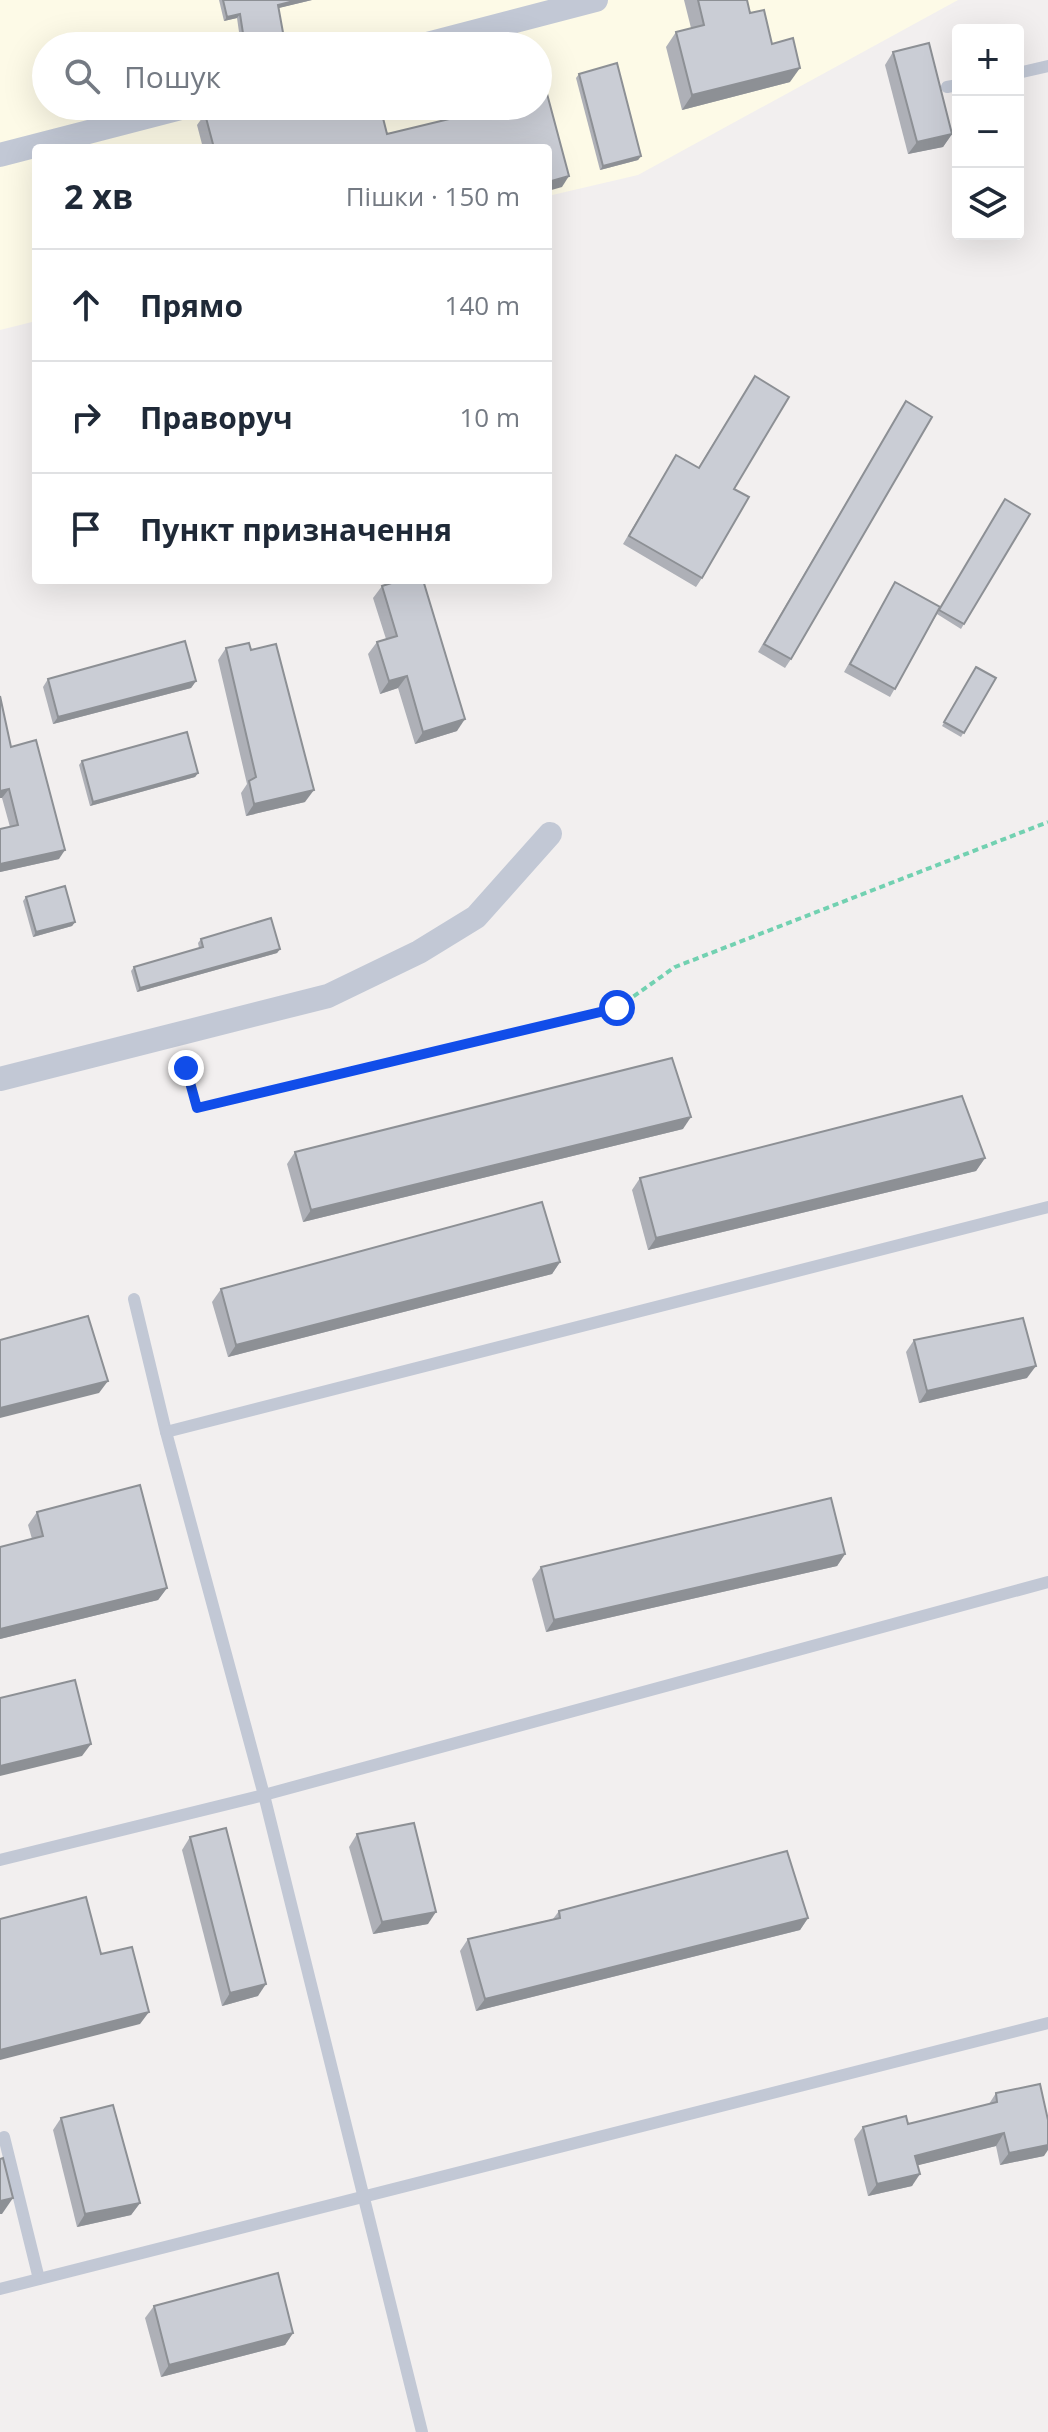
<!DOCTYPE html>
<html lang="uk">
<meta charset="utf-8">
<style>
:root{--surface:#fff;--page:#f6f6f7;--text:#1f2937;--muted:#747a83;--line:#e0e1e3}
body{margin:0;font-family:"Open Sans",sans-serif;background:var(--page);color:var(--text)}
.controls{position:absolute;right:24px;top:24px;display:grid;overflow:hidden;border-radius:8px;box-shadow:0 8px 32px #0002}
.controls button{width:72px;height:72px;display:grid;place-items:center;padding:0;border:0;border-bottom:2px solid var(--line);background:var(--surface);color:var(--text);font:40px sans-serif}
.stop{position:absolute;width:24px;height:24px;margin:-18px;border:6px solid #114de9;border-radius:50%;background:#fff}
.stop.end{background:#114de9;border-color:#fff;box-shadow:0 2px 8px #0008}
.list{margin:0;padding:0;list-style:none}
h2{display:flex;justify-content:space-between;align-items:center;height:104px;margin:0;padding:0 32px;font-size:34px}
h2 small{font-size:26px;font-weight:400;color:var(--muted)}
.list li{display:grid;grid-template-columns:52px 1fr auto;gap:24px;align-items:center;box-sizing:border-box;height:112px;padding:0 32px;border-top:2px solid var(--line)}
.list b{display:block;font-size:30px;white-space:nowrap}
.list em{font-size:26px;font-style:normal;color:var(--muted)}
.icon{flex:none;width:44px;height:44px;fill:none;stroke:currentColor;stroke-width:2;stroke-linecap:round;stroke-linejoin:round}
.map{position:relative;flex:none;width:1048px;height:2432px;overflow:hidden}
.search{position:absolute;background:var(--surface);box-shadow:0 8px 32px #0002;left:32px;top:32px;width:520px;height:88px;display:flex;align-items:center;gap:20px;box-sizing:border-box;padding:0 28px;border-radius:44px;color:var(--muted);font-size:30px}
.panel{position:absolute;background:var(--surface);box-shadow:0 8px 32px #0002;left:32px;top:144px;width:520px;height:440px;border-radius:8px}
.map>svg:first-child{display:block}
.commercial{fill:#fdfae7;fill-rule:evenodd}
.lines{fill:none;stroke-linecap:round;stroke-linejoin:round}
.path{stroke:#72d1b1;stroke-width:4;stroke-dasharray:6 4;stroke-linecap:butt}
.lane{stroke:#c2c8d5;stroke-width:12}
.street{stroke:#c2c8d5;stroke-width:24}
.wall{fill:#aeb0b7}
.shaded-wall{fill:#8d9095}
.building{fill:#cacdd5;stroke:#8d9095;stroke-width:2}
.route{stroke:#114de9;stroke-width:10}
</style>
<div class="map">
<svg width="1048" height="2432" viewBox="0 0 1048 2432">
<rect width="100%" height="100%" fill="#f2efef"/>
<path class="commercial" d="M 0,0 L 958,0 L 638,175 L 548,196 L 548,148 L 36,148 L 36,321 L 0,330 ZM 46,46 L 538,46 L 538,106 L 46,106 Z"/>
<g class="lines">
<path class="path" d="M 182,1052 L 197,1108 L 617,1008 L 675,967 L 1048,822"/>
<g class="lane">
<path d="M 1018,73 L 1048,66"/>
<path d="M 947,87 L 958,85"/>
<path d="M 134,1299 L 166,1432 L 264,1795 L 422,2432"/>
<path d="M 166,1432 L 1048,1207"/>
<path d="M 0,1860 L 264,1795 L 1048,1582"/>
<path d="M 4,2137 L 39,2279"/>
<path d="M 0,2289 L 1048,2023"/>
</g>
<g class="street">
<path d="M 419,46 L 596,0"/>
<path d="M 0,155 L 189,106"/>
<path d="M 0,1079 L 328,996 L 419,952 L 476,917 L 550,834"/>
</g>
</g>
<g class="wall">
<path d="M 219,0 L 312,0 L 278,8 L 284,38 L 281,42 L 263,46 L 241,46 L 237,18 L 224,21 Z"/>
<path d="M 684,0 L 747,0 L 750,13 L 772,44 L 790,82 L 682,110 L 666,47 L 676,32 L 691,28 Z"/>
<path d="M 893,52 L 952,134 L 943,147 L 908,154 L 885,65 Z"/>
<path d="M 579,74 L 641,156 L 638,160 L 600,170 L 576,78 Z"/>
<path d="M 495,106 L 538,106 L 562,187 L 548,148 L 203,148 L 197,125 L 205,114 L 387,134 L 496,108 Z"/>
<path d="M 755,376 L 734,489 L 702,578 L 696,587 L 623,544 L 676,455 L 698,468 Z"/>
<path d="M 906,401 L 791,659 L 785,668 L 758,652 Z"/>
<path d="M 1030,514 L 961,629 L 937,614 L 890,697 L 844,672 L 895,582 L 940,607 Z"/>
<path d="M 382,586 L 457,731 L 415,744 L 398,688 L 380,694 L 368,654 L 377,642 L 386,639 L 373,598 Z"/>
<path d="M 226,648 L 251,650 L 305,802 L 246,816 L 241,793 L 247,784 L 218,660 Z"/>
<path d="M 976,667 L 996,678 L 961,737 L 942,726 Z"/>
<path d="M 48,679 L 196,681 L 191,688 L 53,724 L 43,687 Z"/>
<path d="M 11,747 L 59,859 L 0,872 L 0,829 L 10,827 L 2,798 Z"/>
<path d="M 82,761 L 198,773 L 195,777 L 90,806 L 79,765 Z"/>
<path d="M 26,897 L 75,922 L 72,926 L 33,937 L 23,901 Z"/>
<path d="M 201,939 L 280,949 L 277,953 L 137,992 L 131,971 L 134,967 L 199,948 L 198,943 Z"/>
<path d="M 683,1129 L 303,1222 L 287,1164 L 295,1152 Z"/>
<path d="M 985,1158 L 976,1171 L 648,1250 L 632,1190 L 640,1178 Z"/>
<path d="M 560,1262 L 552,1274 L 228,1357 L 212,1302 L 221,1289 Z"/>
<path d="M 914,1340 L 1027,1378 L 919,1403 L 906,1352 Z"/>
<path d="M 37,1512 L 167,1588 L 158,1600 L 0,1639 L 0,1547 L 32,1539 L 28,1525 Z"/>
<path d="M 845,1554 L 837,1566 L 546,1632 L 532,1579 L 541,1567 Z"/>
<path d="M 357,1834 L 428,1924 L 373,1934 L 349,1847 Z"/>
<path d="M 190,1837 L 258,1996 L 222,2006 L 182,1850 Z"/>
<path d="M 559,1911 L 808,1918 L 800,1930 L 476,2011 L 460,1951 L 468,1939 L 553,1919 Z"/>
<path d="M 996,2093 L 1044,2156 L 1000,2165 L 996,2146 L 918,2165 L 912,2186 L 868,2196 L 854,2139 L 863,2127 L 908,2124 L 989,2104 Z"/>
<path d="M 61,2118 L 140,2203 L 131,2215 L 77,2227 L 53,2130 Z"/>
<path d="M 154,2306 L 293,2333 L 285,2345 L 161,2377 L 145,2318 Z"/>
</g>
<g class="shaded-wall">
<path d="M 298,0 L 312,0 L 275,9 L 278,5 Z"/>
<path d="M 240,14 L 237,18 L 224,21 L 227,17 Z"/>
<path d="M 284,38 L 281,42 L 263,46 L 245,46 Z"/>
<path d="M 800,68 L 790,82 L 682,110 L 692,95 Z"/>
<path d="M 952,134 L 943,147 L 908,154 L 917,142 Z"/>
<path d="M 641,156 L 638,160 L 600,170 L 603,166 Z"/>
<path d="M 569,176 L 562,187 L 548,191 L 548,182 Z"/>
<path d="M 407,676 L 398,688 L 380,694 L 389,681 Z"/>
<path d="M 196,681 L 191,688 L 53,724 L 58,717 Z"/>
<path d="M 465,719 L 457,731 L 415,744 L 423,732 Z"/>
<path d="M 198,773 L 195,777 L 90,806 L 93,802 Z"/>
<path d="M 9,789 L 2,798 L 0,798 L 0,791 Z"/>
<path d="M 314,790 L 305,802 L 246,816 L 254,804 Z"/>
<path d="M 65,850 L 59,859 L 0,872 L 0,864 Z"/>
<path d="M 75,922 L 72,926 L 33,937 L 36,932 Z"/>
<path d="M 280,949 L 277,953 L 137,992 L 140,988 Z"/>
<path d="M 691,1117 L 683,1129 L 303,1222 L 311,1210 Z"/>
<path d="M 985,1158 L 976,1171 L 648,1250 L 656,1238 Z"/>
<path d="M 560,1262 L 552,1274 L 228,1357 L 236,1345 Z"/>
<path d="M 1036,1366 L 1027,1378 L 919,1403 L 927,1391 Z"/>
<path d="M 108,1381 L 99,1393 L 0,1418 L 0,1408 Z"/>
<path d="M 845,1554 L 837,1566 L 546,1632 L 554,1620 Z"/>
<path d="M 167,1588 L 158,1600 L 0,1639 L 0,1629 Z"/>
<path d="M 91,1744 L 82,1756 L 0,1776 L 0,1766 Z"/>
<path d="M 436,1912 L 428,1924 L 373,1934 L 382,1922 Z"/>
<path d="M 808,1918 L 800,1930 L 476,2011 L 485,1999 Z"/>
<path d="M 266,1984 L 258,1996 L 222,2006 L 230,1993 Z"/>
<path d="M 149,2012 L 140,2024 L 0,2060 L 0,2050 Z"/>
<path d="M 1004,2133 L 996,2146 L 907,2168 L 915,2156 Z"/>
<path d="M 1048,2145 L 1048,2150 L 1044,2156 L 1000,2165 L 1009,2153 Z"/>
<path d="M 920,2174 L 912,2186 L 868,2196 L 877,2184 Z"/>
<path d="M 13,2198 L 2,2214 L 0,2214 L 0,2201 Z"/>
<path d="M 140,2203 L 131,2215 L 77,2227 L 85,2214 Z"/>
<path d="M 293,2333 L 285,2345 L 161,2377 L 169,2365 Z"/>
</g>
<g class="building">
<path d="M 223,0 L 298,0 L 278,5 L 284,38 L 245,46 L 240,14 L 227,17 Z"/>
<path d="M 698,0 L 747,0 L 750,13 L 764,10 L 772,44 L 793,38 L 800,68 L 692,95 L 676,32 L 704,25 Z"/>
<path d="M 929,43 L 952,134 L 917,142 L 893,52 Z"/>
<path d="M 617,63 L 641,156 L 603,166 L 579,74 Z"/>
<path d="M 542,75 L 569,176 L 548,182 L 548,148 L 214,148 L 205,114 L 236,106 L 380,106 L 387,134 L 503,106 L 538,106 L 538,76 Z"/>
<path d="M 755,376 L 789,397 L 734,489 L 749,497 L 702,578 L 629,536 L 676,455 L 699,468 Z"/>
<path d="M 906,401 L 932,417 L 791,659 L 764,644 Z"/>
<path d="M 1005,499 L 1030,514 L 964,624 L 939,610 Z"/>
<path d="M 401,580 L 423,580 L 465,719 L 423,732 L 407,676 L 389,681 L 377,642 L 397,636 L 382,586 Z"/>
<path d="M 895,582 L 940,607 L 895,689 L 850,664 Z"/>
<path d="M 185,641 L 196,681 L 58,717 L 48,679 Z"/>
<path d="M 249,643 L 251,650 L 276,644 L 314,790 L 254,804 L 249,781 L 256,777 L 226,648 Z"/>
<path d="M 976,667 L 996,678 L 964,733 L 944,722 Z"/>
<path d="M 0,696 L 11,747 L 36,740 L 65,850 L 0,864 L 0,829 L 18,825 L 9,789 L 0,791 Z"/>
<path d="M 187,732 L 198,773 L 93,802 L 82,761 Z"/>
<path d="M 65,886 L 75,922 L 36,932 L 26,897 Z"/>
<path d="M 271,918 L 280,949 L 140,988 L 134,967 L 203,947 L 201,939 Z"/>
<path d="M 672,1058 L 691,1117 L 311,1210 L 295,1152 Z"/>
<path d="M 962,1096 L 985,1158 L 656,1238 L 640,1178 Z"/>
<path d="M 542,1202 L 560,1262 L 236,1345 L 221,1289 Z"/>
<path d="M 88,1316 L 108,1381 L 0,1408 L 0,1340 Z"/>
<path d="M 1023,1318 L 1036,1366 L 927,1391 L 914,1340 Z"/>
<path d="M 140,1485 L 167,1588 L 0,1629 L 0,1547 L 43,1536 L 37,1512 Z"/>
<path d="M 831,1498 L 845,1554 L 554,1620 L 541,1567 Z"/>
<path d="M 75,1680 L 91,1744 L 0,1766 L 0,1698 Z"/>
<path d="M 414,1823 L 436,1912 L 382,1922 L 357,1834 Z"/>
<path d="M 226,1828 L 266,1984 L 230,1993 L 190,1837 Z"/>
<path d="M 787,1851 L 808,1918 L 485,1999 L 468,1939 L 560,1918 L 559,1911 Z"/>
<path d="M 86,1897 L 101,1954 L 132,1947 L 149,2012 L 0,2050 L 0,1919 Z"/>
<path d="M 1040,2084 L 1048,2120 L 1048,2145 L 1009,2153 L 1004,2133 L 915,2156 L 920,2174 L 877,2184 L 863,2127 L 906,2116 L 908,2124 L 997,2102 L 996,2093 Z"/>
<path d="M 113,2105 L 140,2203 L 85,2214 L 61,2118 Z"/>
<path d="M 3,2158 L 13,2198 L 0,2201 L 0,2159 Z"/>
<path d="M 278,2273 L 293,2333 L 169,2365 L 154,2306 Z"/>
</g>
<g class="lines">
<path class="route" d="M 186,1068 L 197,1108 L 617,1008"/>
</g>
</svg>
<div class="controls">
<button>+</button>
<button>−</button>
<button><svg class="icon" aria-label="layers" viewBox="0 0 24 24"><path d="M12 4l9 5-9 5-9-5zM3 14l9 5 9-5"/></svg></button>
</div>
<div class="stop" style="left:617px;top:1008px"></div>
<div class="stop end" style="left:186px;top:1068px"></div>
<div class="search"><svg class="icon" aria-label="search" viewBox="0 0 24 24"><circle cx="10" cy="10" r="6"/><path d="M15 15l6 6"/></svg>Пошук</div>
<section class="panel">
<h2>2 хв<small>Пішки · 150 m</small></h2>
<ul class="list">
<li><svg class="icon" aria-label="ahead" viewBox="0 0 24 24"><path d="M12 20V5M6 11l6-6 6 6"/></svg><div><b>Прямо</b></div><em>140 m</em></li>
<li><svg class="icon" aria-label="right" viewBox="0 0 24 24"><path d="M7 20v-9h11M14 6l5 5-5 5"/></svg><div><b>Праворуч</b></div><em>10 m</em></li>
<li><svg class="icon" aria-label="arrive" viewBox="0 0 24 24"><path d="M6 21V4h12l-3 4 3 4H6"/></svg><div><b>Пункт призначення</b></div></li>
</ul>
</section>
</div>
